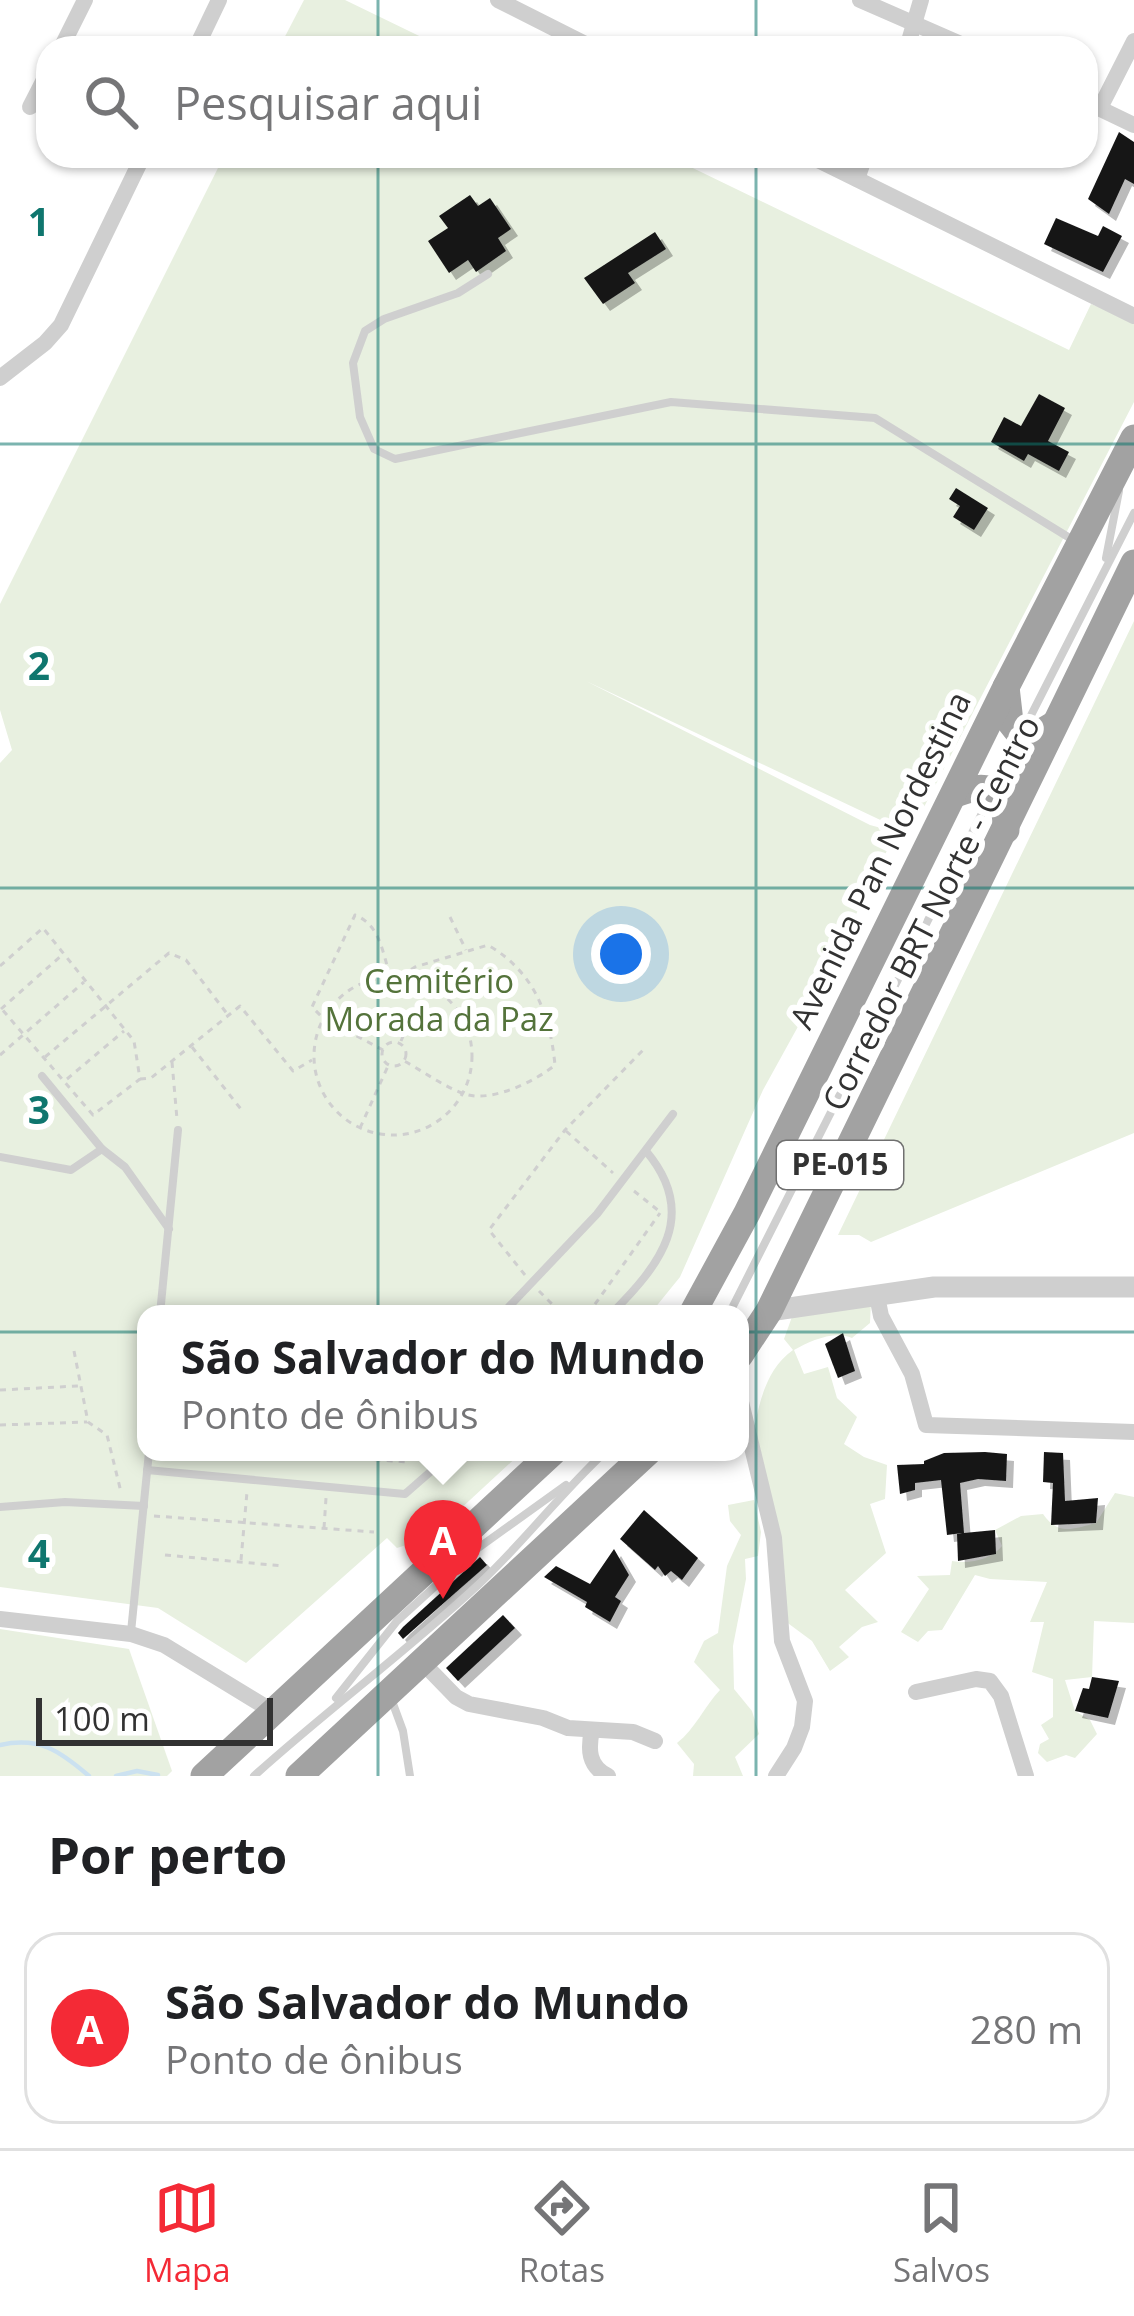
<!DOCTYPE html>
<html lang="pt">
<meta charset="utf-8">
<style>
:root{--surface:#fff;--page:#f2f2f2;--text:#202124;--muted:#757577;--line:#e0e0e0;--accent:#f42a36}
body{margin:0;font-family:"Open Sans",sans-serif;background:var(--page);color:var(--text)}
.scale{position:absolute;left:36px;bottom:30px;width:237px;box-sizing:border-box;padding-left:12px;border:6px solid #323232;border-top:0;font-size:33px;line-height:42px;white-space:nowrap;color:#323232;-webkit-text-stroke:9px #fff;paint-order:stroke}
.you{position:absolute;left:621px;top:954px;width:42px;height:42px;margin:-30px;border:9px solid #fff;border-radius:50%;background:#1a73e8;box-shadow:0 0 0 18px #1a73e833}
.badge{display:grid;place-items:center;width:78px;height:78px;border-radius:50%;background:var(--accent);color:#fff;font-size:39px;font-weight:700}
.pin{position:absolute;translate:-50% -99px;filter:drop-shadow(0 3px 6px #0008)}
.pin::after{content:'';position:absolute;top:63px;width:42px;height:36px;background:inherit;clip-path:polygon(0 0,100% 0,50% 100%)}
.popup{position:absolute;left:137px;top:1305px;width:612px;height:156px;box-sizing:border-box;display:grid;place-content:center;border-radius:24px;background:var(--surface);filter:drop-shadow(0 3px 9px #0005);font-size:39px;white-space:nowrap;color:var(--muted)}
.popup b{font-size:45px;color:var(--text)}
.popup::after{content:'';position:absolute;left:50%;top:100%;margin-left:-24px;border:24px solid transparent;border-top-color:var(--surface)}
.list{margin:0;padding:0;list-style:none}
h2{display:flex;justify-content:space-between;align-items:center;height:156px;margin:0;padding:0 48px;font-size:51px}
h2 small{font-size:39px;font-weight:400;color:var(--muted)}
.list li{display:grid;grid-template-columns:78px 1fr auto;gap:36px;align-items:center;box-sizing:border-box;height:192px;margin:0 24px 24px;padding:0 24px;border:3px solid var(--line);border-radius:36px}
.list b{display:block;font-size:45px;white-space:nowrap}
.list p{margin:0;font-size:39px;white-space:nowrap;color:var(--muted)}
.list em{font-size:39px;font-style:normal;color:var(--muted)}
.icon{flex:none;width:66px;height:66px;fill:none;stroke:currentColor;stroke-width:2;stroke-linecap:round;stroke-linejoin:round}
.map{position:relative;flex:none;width:1134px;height:1776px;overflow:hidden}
.search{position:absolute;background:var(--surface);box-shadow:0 3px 9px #0004;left:36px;right:36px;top:36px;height:132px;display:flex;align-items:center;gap:30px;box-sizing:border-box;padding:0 42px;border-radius:36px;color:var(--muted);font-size:45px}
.sheet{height:372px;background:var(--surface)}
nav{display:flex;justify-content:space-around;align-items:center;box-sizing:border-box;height:168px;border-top:3px solid var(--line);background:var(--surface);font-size:33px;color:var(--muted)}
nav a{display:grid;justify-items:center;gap:6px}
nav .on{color:var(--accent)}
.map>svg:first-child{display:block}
.green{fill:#e8f0e0}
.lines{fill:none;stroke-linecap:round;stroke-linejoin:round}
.stream{stroke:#cbe1f0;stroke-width:4.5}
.building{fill:#191919;filter:url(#shadow)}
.path{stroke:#cfcfcf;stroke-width:3;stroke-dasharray:6 6;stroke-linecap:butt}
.service{stroke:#cfcfcf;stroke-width:8}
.minor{stroke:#cfcfcf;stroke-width:16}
.tertiary{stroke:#cfcfcf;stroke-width:21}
.trunk{stroke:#a2a2a2;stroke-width:27}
.grid{fill:none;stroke:#0f766e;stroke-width:3;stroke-opacity:0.55}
.labels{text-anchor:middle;stroke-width:12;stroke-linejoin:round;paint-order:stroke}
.shield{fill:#fff;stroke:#707070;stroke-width:3}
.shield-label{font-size:30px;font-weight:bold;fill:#323232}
.street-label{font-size:33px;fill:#323232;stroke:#fff}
.park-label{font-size:33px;fill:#54733b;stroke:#fff}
.grid-label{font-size:39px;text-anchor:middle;font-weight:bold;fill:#0f766e;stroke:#fff;stroke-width:12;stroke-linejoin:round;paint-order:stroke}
</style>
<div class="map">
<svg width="1134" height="1776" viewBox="0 0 1134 1776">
<defs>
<filter id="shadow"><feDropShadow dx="7" dy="7" stdDeviation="0" flood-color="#0004"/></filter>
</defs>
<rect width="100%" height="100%" fill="#fff"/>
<g class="green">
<path d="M 304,0 L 345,0 L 444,48 L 279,48 Z"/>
<path d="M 224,156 L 668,156 L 1069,350 L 1091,304 L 1134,321 L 1134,402 L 910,834 L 586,681 L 870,825 L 896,832 L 827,974 L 763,1090 L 680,1277 L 650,1314 L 146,1314 L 146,1452 L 522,1452 L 430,1537 L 397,1548 L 387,1538 L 246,1663 L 158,1608 L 0,1587 L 0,763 L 12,750 L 0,710 L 0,604 Z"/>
<path d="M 1134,621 L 1134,1133 L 871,1242 L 859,1235 L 838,1235 Z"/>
<path d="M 871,1301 L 870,1323 L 852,1338 C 834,1330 810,1341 794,1350 L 804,1374 L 828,1367 L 837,1398 L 857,1417 L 844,1444 L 864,1457 L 887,1465 L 885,1499 L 870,1504 L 886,1553 L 845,1590 L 878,1622 L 862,1627 L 839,1647 L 849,1657 L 830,1671 L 812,1641 L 785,1621 L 755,1424 C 761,1395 769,1367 793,1350 L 784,1339 L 793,1314 Z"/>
<path d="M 1115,1493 L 1134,1497 L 1134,1623 L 1094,1621 L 1092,1677 L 1065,1680 L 1075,1711 L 1090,1720 L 1097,1734 L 1075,1758 L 1066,1755 L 1047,1762 L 1038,1753 L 1040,1744 L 1049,1739 L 1041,1725 L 1053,1717 L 1053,1679 L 1032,1672 L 1044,1622 L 1030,1622 L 1047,1582 L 990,1579 L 975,1575 L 942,1630 L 928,1631 L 918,1642 L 901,1632 L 929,1589 L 917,1576 L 950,1575 L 952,1561 C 970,1564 990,1560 1002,1546 L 995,1530 L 1021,1516 L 1043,1514 C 1058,1536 1073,1529 1096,1523 Z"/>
<path d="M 754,1500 L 761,1532 L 758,1556 L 745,1559 L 746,1579 L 733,1646 L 734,1689 L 752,1711 L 759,1734 L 735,1757 L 743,1776 L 693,1776 L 694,1764 L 677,1743 C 695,1729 704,1707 720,1690 L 694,1662 L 704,1641 L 718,1633 L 727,1566 L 741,1535 L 730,1521 L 728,1505 Z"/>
<path d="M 0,1629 L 129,1649 L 172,1771 L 167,1776 L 0,1776 Z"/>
</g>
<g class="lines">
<g class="stream">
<path d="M 0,1745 C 39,1736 60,1751 89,1776"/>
<path d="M 116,1776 L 137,1771 L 158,1775"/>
</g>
</g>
<g class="building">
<path d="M 1119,132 L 1134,142 L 1134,184 L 1125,179 L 1109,214 L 1088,199 Z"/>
<path d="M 470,195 L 478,206 L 490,198 L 511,229 L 498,238 L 506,251 L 476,272 L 468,260 L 449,273 L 428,241 L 448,228 L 439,216 Z"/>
<path d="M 1056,218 L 1098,236 L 1103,226 L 1122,236 L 1103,272 L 1044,244 Z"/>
<path d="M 655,232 L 666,249 L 628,273 L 635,283 L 603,304 L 584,278 Z"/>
<path d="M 1039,394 L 1065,408 L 1048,441 L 1069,452 L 1059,471 L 1028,454 L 1024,461 L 991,442 L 1004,417 L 1021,426 Z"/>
<path d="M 956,488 L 988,508 L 974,530 L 953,517 L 960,506 L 949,499 Z"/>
<path d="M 843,1333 L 855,1371 L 838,1378 L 825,1344 Z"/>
<path d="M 985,1452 L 1007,1454 L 1006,1481 L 978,1479 L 960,1483 L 964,1533 L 995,1530 L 996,1554 L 958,1561 L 957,1534 L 962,1533 L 947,1535 L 941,1480 L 915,1483 L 915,1490 L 900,1494 L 897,1465 L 924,1464 L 924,1461 L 944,1453 Z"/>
<path d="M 1044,1452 L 1063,1453 L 1065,1501 L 1098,1498 L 1096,1523 L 1051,1525 L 1053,1483 L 1043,1482 Z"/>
<path d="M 644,1510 L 698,1558 L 682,1580 L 671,1571 L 665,1576 L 658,1566 L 655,1570 L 620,1539 Z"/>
<path d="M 614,1549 L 629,1575 L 615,1597 L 621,1601 L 610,1622 L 585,1607 L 587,1602 L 544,1577 L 556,1566 L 590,1584 Z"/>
<path d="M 480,1557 L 487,1565 L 403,1639 L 398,1633 L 403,1627 Z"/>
<path d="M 503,1615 L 515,1628 L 458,1681 L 446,1668 Z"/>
<path d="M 1092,1677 L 1119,1681 L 1108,1718 L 1075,1711 L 1083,1688 L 1089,1689 Z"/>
</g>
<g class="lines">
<g class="path">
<path d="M 450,917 L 466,950"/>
<path d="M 0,966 L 43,928 L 134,1041 L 140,1079 L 93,1115 L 0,1007"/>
<path d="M 401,976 L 415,967 L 488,945 C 534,972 550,1014 555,1065 C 536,1081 491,1103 465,1094 C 444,1087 423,1071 404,1061"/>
<circle cx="393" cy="1056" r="79"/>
<path d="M 1,1009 L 62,955"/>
<path d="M 401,1041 L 426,984"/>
<circle cx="394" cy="1054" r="12"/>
<path d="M 192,1047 L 244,1113"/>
<path d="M 383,1050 L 323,1018 L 312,1007 L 355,915 C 380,925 382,951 390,975"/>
<path d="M 0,1055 L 84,982"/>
<path d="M 45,1057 L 169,953 L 186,960 L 228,1015"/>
<path d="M 172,1062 L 177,1119"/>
<path d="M 67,1079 L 124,1031"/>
<path d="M 140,1079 L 151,1078 L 240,1006 L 293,1071 L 312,1060"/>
<path d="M 360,1128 L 388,1066"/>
<path d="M 566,1131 L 613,1173"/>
<path d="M 634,1191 L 659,1211"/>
<path d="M 525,1275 L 489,1230 L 565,1130 L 645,1048"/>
<path d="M 539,1291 L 562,1314"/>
<path d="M 588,1314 L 660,1213"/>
<path d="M 74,1351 L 88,1422 L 107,1435 L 121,1492"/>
<path d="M 0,1390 L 78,1386"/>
<path d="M 0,1425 L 87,1422"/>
<path d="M 255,1452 L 410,1462"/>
<path d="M 154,1516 L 374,1532"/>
<path d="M 324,1528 L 326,1498"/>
<path d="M 165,1555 L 283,1566"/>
<path d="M 241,1560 L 247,1492"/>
</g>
<g class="service">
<path d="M 488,274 L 458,293 L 384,319 L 365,331 L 353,363 L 360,417 L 374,449 L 395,459 L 671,402 L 875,418 L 1073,540"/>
<path d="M 1106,558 L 1119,491"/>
<path d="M 1024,729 L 1134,513"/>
<path d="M 42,1076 L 102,1149"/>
<path d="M 0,1157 L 71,1170 L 102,1149 L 125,1167 L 169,1229"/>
<path d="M 160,1314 L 178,1130"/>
<path d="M 502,1314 L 597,1214 L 673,1114"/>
<path d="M 611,1314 C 660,1265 700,1215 646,1151"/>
<path d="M 729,1314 L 1018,742"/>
<path d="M 147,1470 L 405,1494 L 453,1452"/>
<path d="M 0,1507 L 65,1502 L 144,1506"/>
<path d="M 131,1632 L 149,1452"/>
<path d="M 336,1698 L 397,1621 L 474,1551 L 566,1485"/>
<path d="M 392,1701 L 403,1731 L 410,1776"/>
<path d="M 254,1776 C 327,1710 406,1652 478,1585 C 523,1543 560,1494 605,1452"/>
</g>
<g class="minor">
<path d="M 498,0 L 593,48"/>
<path d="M 860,0 L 970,48"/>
<path d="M 61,48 L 85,0"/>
<path d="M 196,48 L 219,0"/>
<path d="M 907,48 L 921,0"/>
<path d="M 1086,102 L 1134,125"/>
<path d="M 30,107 L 48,72"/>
<path d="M 1100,108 L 1134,41"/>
<path d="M 810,156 L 1134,316"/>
<path d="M 857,179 L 865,156"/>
<path d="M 0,378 L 45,343 L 61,325 L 143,156"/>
<path d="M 877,1296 L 881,1316 L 912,1374 L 926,1425 L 1134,1432"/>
<path d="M 740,1398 L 774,1538 L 782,1641 L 805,1701 L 802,1727 L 794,1748 L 776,1776"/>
<path d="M 0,1619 L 131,1634 L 164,1645 L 274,1712"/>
<path d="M 423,1663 L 456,1697 L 469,1704 L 543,1718 L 568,1728 L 633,1732 L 655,1741"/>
<path d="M 916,1692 L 976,1679 L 990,1681 L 1001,1696 L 1026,1776"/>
<path d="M 592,1730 C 588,1749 588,1766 608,1776"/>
</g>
<path class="tertiary" d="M 769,1311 L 934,1287 L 1134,1287"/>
<g class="trunk">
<path d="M 1006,687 L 1010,722 L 1021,736 L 1031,738 L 1053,725"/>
<path d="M 955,794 C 992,780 1006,790 1006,830"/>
<path d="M 692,1314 L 747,1213 L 1006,687 L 1134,438"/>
<path d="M 740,1355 L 769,1311 L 1134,563"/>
<path d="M 204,1776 L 553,1452"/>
<path d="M 299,1776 L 648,1452"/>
</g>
</g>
<path class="grid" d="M 378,0 L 378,48M 756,0 L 756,48M 378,156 L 378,1776M 756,156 L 756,1776M 0,444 L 1134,444M 0,888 L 1134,888M 0,1332 L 1134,1332"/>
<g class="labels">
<rect class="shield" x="777" y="1141" width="126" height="48" rx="9"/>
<g class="shield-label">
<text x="840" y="1175">PE-015</text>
</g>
<g class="street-label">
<text transform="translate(880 860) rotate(-64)" y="12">Avenida Pan Nordestina</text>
<text transform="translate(931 913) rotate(-63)" y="12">Corredor BRT Norte - Centro</text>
</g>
<g class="park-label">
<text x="439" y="993">Cemitério<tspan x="439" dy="38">Morada da Paz</tspan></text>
</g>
</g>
<g class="grid-label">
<text x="39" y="236">1</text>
<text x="39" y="680">2</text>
<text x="39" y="1124">3</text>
<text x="39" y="1568">4</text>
</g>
</svg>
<div class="scale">100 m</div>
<div class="you"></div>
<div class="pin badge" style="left:443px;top:1599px">A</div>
<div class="popup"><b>São Salvador do Mundo</b>Ponto de ônibus</div>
<div class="search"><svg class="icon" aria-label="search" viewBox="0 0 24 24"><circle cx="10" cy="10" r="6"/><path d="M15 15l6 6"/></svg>Pesquisar aqui</div>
</div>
<section class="sheet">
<h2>Por perto<small></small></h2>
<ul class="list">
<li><span class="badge">A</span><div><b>São Salvador do Mundo</b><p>Ponto de ônibus</p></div><em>280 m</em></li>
</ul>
</section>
<nav>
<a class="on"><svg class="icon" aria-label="map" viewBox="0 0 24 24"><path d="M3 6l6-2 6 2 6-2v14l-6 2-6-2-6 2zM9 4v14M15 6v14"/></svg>Mapa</a>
<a><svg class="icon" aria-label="directions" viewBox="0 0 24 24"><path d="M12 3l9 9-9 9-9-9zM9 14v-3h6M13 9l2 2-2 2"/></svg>Rotas</a>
<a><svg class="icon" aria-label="saved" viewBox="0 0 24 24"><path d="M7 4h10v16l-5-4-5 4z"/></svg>Salvos</a>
</nav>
